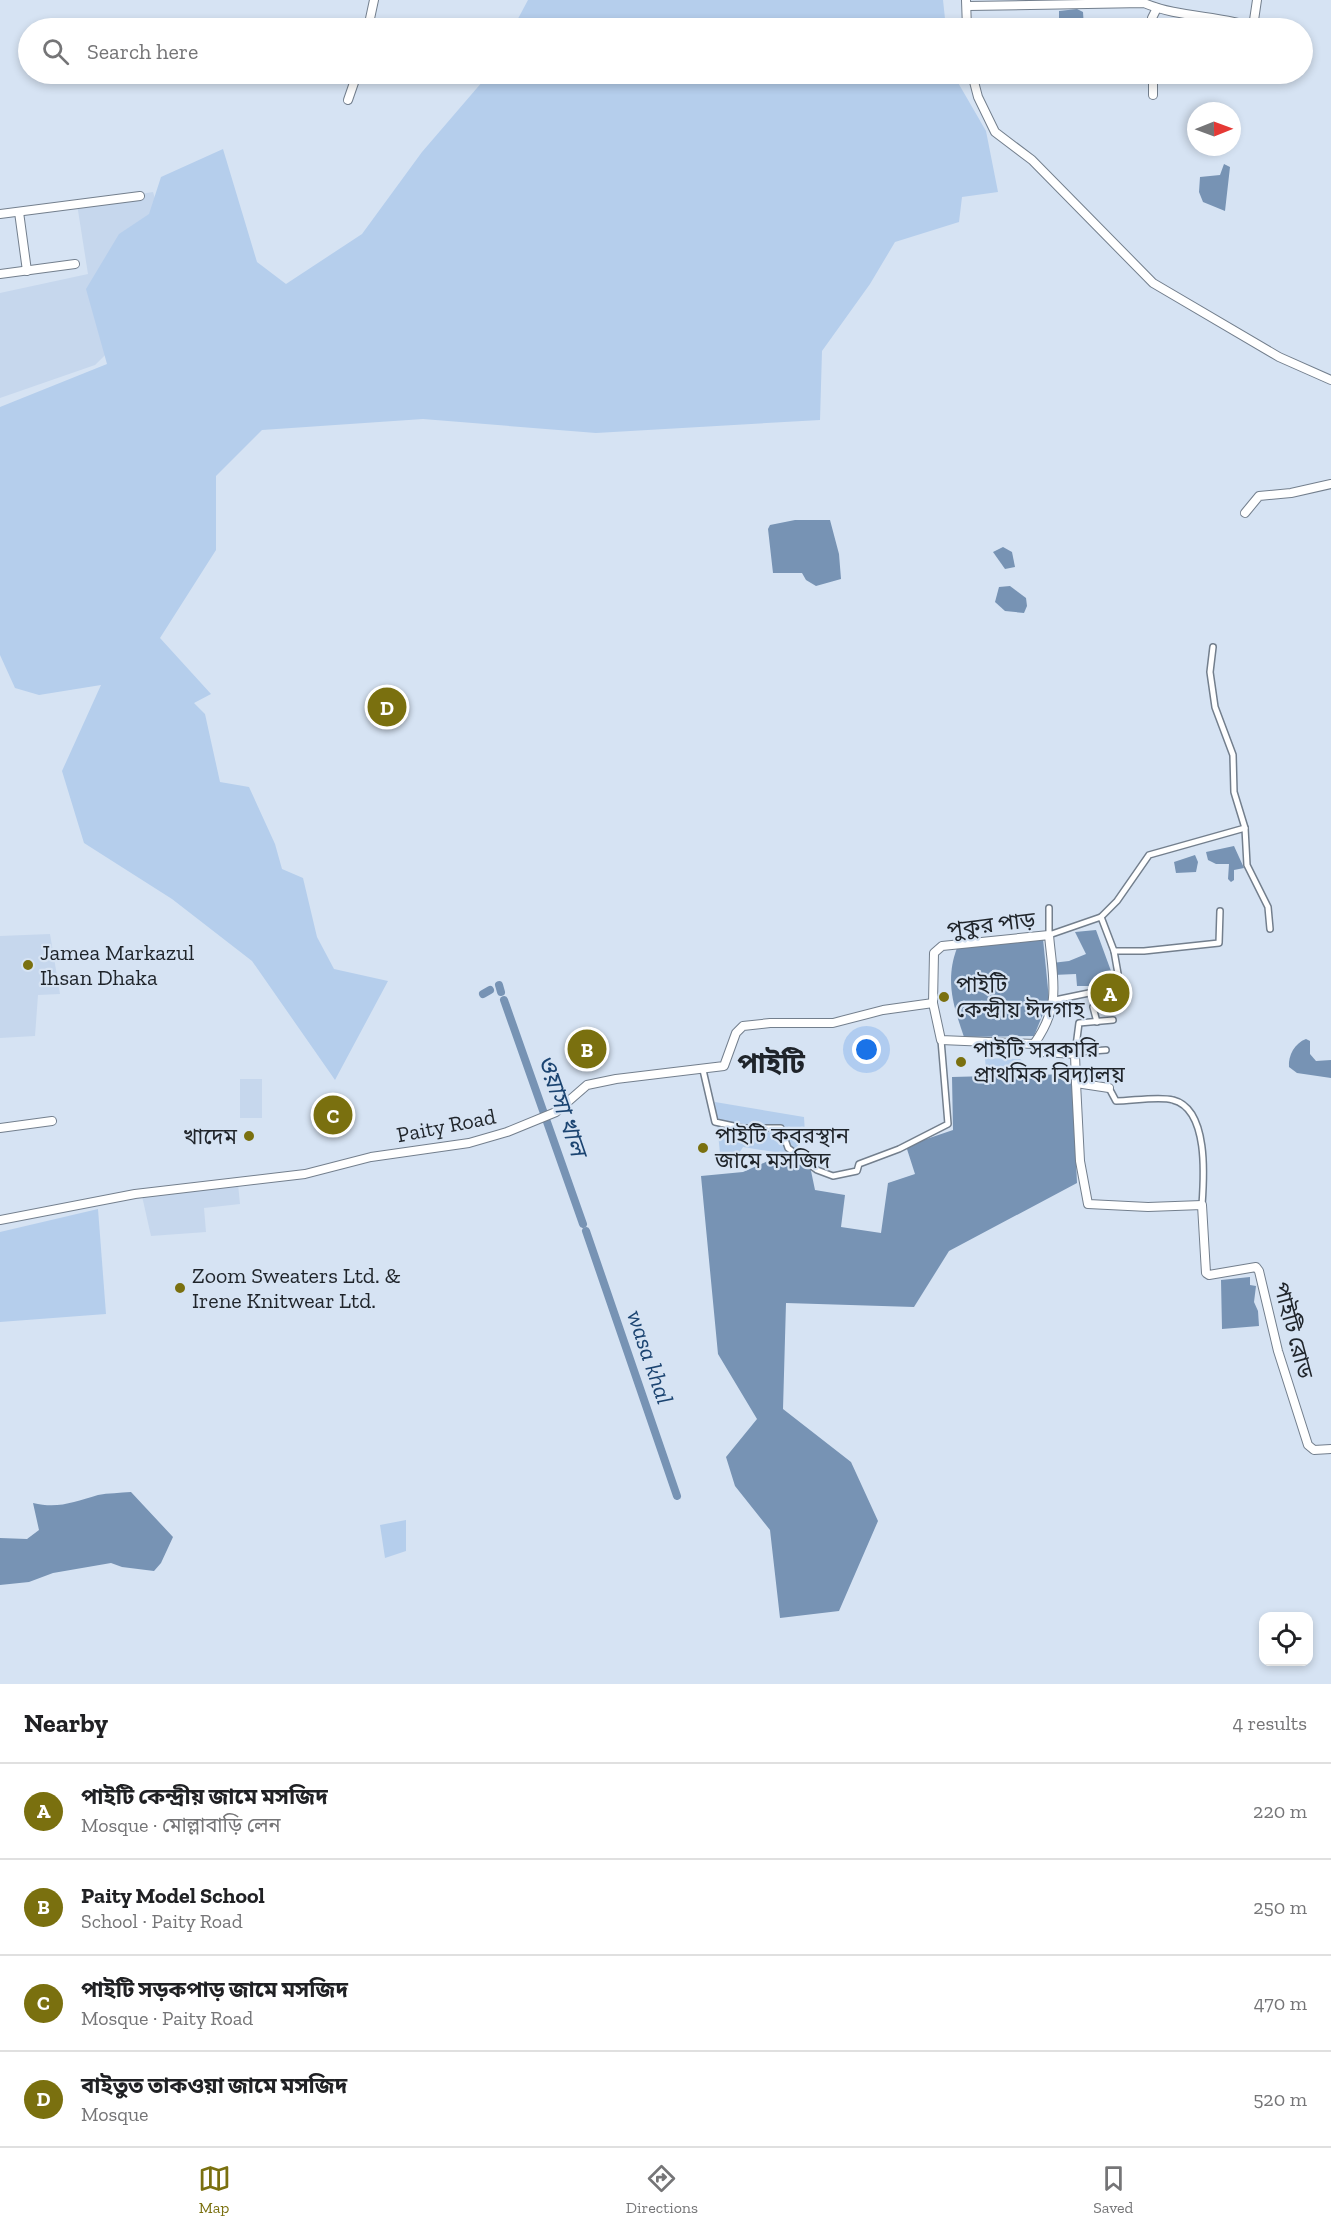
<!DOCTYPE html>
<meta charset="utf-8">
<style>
:root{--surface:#fff;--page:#f2f2f2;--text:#202124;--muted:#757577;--line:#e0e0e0;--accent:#7a700f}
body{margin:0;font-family:"Zilla Slab","Noto Sans Bengali",serif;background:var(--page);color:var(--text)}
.controls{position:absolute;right:18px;bottom:18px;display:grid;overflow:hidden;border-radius:12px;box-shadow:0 3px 9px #0003}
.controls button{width:54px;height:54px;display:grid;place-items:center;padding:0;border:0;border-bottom:2px solid var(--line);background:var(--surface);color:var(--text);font:30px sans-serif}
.compass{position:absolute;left:1187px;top:102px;width:54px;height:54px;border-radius:50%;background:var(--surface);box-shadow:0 3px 9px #0003;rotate:89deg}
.you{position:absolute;left:867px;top:1050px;width:21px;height:21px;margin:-15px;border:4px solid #fff;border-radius:50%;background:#1a73e8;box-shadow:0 0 0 9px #1a73e833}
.badge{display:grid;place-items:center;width:39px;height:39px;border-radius:50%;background:var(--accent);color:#fff;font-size:20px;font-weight:700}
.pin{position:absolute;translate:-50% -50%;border:3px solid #fff;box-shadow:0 2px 6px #0006}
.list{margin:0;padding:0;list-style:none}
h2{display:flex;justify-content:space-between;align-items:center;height:78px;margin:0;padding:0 24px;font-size:26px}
h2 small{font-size:20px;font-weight:400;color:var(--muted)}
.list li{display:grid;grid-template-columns:39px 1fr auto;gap:18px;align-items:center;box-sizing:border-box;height:96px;padding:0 24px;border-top:2px solid var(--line)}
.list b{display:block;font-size:22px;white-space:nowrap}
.list p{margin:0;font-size:20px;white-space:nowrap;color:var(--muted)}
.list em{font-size:20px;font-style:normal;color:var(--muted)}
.icon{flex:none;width:33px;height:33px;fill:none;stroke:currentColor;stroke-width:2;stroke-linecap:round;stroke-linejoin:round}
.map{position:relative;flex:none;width:1331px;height:1684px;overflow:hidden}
.search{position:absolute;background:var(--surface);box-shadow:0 3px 9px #0003;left:18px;right:18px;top:18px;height:66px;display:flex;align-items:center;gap:15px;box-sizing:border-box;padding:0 21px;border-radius:33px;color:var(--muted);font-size:22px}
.sheet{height:462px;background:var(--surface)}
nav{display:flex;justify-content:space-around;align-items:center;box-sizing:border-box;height:84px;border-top:2px solid var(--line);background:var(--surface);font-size:16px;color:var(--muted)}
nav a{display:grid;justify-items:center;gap:3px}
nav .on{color:var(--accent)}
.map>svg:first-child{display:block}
.built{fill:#c6d7ed}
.green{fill:#b5ceec}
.water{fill:#7793b4}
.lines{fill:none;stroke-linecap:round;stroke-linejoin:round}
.canal{stroke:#7793b4;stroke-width:8}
.pedestrian-casing{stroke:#737f8d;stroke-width:8}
.minor-casing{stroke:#737f8d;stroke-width:10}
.pedestrian{stroke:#fff;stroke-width:5}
.minor{stroke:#fff;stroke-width:8}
.poi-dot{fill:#7a700f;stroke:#d6e3f3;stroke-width:2}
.labels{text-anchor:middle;stroke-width:4.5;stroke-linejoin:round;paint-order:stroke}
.street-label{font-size:22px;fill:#1f242a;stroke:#d6e3f3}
.poi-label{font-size:22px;fill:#1f242a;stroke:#d6e3f3;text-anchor:start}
.water-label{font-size:24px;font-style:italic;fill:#1b4471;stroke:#d6e3f3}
.district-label{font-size:28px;font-weight:bold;fill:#1f242a;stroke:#d6e3f3}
</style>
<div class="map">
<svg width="1331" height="1684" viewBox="0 0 1331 1684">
<rect width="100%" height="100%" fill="#d6e3f3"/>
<g class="built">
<path d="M 153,192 L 165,231 L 167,294 L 95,365 L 0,398 L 0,293 L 88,274 L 77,204 Z"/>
<path d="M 50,934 L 60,994 L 38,995 L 35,1036 L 0,1038 L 0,936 Z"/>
<rect x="240" y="1079" width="22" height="39"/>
<path d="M 238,1184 L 240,1204 L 204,1208 L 206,1232 L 151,1236 L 142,1196 Z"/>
</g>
<g class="green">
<path d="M 528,0 L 943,0 L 946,28 L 513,28 Z"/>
<path d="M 489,74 L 953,74 L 986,131 L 998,192 L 962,197 L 959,222 L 895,242 L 870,284 L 822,351 L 820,420 L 596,433 L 423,419 L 262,430 L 216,476 L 216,550 L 160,638 L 211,694 L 194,703 L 205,714 L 220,782 L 249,787 L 275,844 L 282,869 L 303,878 L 317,937 L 334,969 L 388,981 L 335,1080 L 252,961 L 172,899 L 84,843 L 62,771 L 101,685 L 39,695 L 15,688 L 0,655 L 0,407 L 107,364 L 86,289 L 119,234 L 149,214 L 161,177 L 223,149 L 257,262 L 286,284 L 362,234 L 422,152 Z"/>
<path d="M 985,1058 L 1020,1059 L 1029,1066 L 1008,1073 L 986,1071 Z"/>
<path d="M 715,1102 L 804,1117 L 805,1134 L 792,1155 L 743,1147 L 738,1155 L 721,1164 Z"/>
<path d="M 98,1209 L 106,1314 L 0,1322 L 0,1232 Z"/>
<path d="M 406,1520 L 406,1551 L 385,1558 L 380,1525 Z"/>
</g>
<g class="water">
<path d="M 1077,9 L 1083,12 L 1084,28 L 1063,28 L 1059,24 L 1059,11 Z"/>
<path d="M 1224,164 L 1230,167 L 1225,211 L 1203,202 L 1199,192 L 1200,177 L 1220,175 Z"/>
<path d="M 795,520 L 830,520 L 839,554 L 841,579 L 816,586 L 806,580 L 802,573 L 773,573 L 768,529 L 770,525 Z"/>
<path d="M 1003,547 L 1012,552 L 1015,567 L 1005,569 L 993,552 Z"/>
<path d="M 1010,586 L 1026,598 L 1027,606 L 1024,613 L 1005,611 L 995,602 L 999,587 Z"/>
<path d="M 1234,846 L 1244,868 L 1234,870 L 1234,880 L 1231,882 L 1228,879 L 1229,864 L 1216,864 L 1208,860 L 1206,852 Z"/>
<path d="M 1195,855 L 1198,862 L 1196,872 L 1176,873 L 1174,862 Z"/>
<path d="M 1096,930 L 1111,971 L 1103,986 L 1077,986 L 1076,974 L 1053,975 L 1052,963 L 1069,961 L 1086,954 L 1075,932 Z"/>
<path d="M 1043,939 L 1049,999 L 1034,1036 L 964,1037 C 953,1005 945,980 957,948 Z"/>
<path d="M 1306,1039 L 1310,1041 L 1310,1054 L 1316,1061 L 1331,1060 L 1331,1078 L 1297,1073 L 1289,1067 C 1288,1055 1295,1043 1306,1039 Z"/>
<path d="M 1072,1074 L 1077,1183 L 949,1251 L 914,1307 L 786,1303 L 783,1409 L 851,1462 L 878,1521 L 839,1611 L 780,1618 L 770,1530 L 735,1486 L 726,1457 L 757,1419 L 718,1354 L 701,1176 L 743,1172 L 768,1161 L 810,1166 L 815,1190 L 845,1195 L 841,1227 L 881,1233 L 888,1183 L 915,1174 L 906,1146 L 953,1130 L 952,1077 Z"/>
<path d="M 1250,1277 L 1250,1285 L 1256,1286 L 1254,1302 L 1258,1311 L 1259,1326 L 1222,1329 L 1221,1280 Z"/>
<path d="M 131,1492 L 173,1537 L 161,1563 L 154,1571 L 122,1567 L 111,1563 L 53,1573 L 29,1582 L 0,1585 L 0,1538 L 27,1539 L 39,1530 L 33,1503 C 58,1509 74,1502 98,1495 C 108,1493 120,1493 131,1492 Z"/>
</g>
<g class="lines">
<g class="canal">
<path d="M 499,985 L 501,992"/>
<path d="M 483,994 L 490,990"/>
<path d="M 504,1000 L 583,1224"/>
<path d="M 586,1231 L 677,1496"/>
</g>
<g class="pedestrian-casing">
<g id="pedestrian">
<path d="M 1245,828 L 1247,865 L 1268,907 L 1270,929"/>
<path d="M 1049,908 L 1049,935 L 1101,917 L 1114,951 L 1123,1002 L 1093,1007 L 1097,1022"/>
<path d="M 1101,917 L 1117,901 L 1149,855 L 1245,828 L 1234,792 L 1233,755 L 1215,707 L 1210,672 L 1213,647"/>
<path d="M 1114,951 L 1144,951 L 1219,943 L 1220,911"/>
<path d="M 1055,1000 L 1118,987"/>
<path d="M 1077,1052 L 1106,1050"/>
<path d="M 1075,1054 L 1079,1023 L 1113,1020"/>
<path d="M 703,1070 L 715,1122 L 743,1128 L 781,1128 L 788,1148 L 817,1170 L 833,1176 L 857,1171 L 859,1164 L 899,1149 L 948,1124 L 941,1040"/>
<path d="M 1109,1088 L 1116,1101 C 1132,1101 1159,1096 1173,1100 C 1209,1109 1204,1178 1202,1205"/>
</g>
</g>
<g class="minor-casing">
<g id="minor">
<path d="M 966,0 L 967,28"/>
<path d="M 968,6 L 1144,3 C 1179,18 1221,15 1256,28"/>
<path d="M 1253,27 L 1257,0"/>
<path d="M 368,28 L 374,0"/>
<path d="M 1151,28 L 1152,18 L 1157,8"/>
<path d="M 972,74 L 978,97 L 995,132 L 1032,160 L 1153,283 L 1279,357 L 1331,380"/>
<path d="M 1153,74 L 1153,95"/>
<path d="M 348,100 L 357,74"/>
<path d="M 19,212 L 27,271"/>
<path d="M 0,214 L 140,196"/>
<path d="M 0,274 L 75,264"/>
<path d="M 1245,513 L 1259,496 L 1291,493 L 1331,484"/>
<path d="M 1049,935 C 1053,980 1062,1005 1034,1044 L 941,1040 L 933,1003 L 934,953 L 942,946 Z"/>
<path d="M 1034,1044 L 1043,1052 L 1075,1054 L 1076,1083 L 1109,1088"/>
<path d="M 1076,1083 L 1080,1161 L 1088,1204 L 1148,1207 L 1202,1205 L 1206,1273 L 1209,1275 L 1256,1267 L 1259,1271 L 1278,1351 L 1308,1445 L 1314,1450 L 1331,1449"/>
<path d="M 0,1128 L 52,1121"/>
<path d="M 0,1220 L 135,1194 L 305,1174 L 371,1157 L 469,1143 L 507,1132 L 556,1112 L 587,1085 L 616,1079 L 724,1066 L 736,1033 L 743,1026 L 770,1023 L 833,1023 L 883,1010 L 933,1003"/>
</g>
</g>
<use href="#pedestrian" class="pedestrian"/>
<use href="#minor" class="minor"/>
</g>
<g class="poi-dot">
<circle cx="28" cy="965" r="6"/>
<circle cx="944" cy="997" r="6"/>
<circle cx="961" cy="1062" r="6"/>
<circle cx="249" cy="1136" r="6"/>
<circle cx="703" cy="1148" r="6"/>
<circle cx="180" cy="1288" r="6"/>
</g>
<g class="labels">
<g class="street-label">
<text transform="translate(991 924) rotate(-7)" y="8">পুকুর পাড়</text>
<text transform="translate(446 1125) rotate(-11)" y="8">Paity Road</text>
<text transform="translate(1294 1330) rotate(75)" y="8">পাইটি রোড</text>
</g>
<g class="poi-label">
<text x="40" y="960">Jamea Markazul<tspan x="40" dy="25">Ihsan Dhaka</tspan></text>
<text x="956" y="992">পাইটি<tspan x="956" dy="25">কেন্দ্রীয় ঈদগাহ</tspan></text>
<text x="973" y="1057">পাইটি সরকারি<tspan x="973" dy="25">প্রাথমিক বিদ্যালয়</tspan></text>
<text x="715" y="1143">পাইটি কবরস্থান<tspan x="715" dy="25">জামে মসজিদ</tspan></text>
<text x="237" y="1144" text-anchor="end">খাদেম</text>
<text x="192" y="1283">Zoom Sweaters Ltd. &amp;<tspan x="192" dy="25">Irene Knitwear Ltd.</tspan></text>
</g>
<g class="water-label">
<text transform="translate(562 1105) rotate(71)" y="8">ওয়াসা খাল</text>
<text transform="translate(650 1357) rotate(71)" y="8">wasa khal</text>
</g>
<g class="district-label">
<text x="771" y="1073">পাইটি</text>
</g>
</g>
</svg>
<div class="controls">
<button><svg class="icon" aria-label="locate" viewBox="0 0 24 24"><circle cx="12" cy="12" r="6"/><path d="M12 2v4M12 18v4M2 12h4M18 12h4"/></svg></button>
</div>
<svg class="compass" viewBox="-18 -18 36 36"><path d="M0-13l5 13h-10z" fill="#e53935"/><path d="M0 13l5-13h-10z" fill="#757577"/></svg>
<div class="you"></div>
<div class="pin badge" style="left:1110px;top:993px">A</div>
<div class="pin badge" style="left:587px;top:1049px">B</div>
<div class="pin badge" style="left:333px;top:1115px">C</div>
<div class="pin badge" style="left:387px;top:707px">D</div>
<div class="search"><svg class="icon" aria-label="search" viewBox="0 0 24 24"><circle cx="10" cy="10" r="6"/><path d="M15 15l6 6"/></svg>Search here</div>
</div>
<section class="sheet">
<h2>Nearby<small>4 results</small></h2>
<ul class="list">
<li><span class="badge">A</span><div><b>পাইটি কেন্দ্রীয় জামে মসজিদ</b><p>Mosque · মোল্লাবাড়ি লেন</p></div><em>220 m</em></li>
<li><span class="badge">B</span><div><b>Paity Model School</b><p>School · Paity Road</p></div><em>250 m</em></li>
<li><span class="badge">C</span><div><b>পাইটি সড়কপাড় জামে মসজিদ</b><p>Mosque · Paity Road</p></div><em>470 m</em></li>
<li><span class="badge">D</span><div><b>বাইতুত তাকওয়া জামে মসজিদ</b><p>Mosque</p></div><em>520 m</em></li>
</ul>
</section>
<nav>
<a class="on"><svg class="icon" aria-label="map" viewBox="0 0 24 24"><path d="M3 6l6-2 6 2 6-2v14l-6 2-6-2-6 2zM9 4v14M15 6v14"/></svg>Map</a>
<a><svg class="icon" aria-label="directions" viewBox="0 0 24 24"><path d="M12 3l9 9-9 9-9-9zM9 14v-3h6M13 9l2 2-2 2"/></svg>Directions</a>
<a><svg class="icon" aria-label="saved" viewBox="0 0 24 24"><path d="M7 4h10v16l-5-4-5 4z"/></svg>Saved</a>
</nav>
